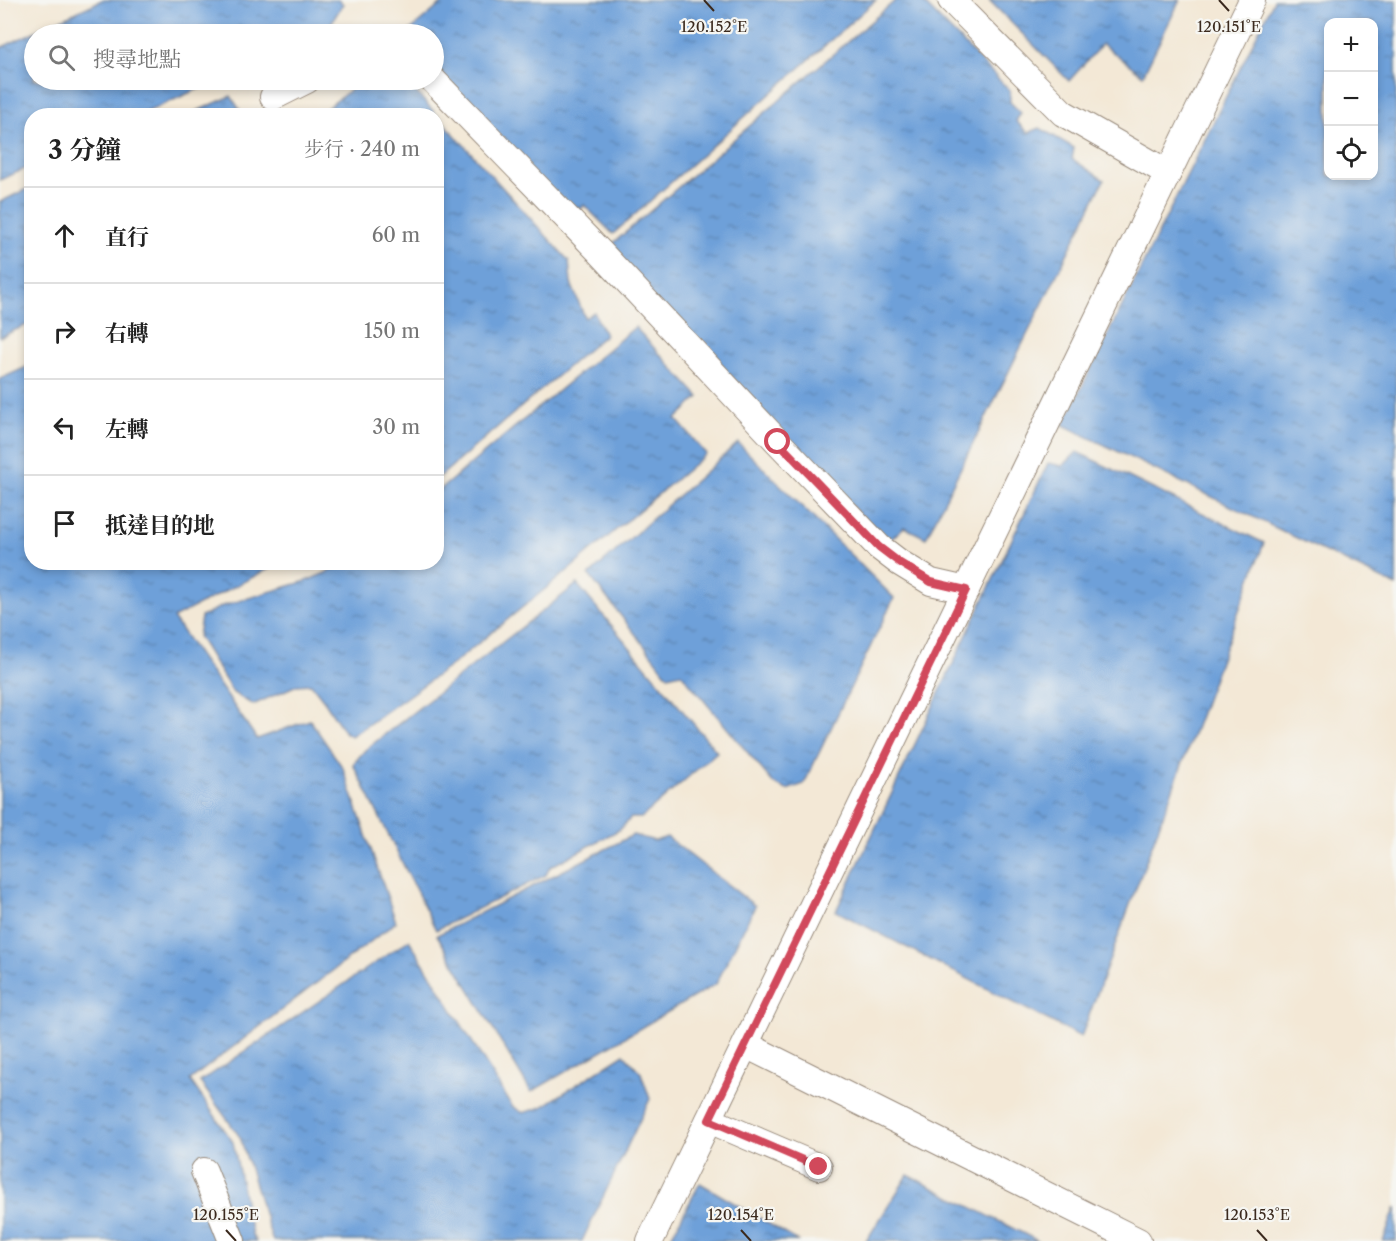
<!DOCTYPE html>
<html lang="zh-TW">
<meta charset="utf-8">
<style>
:root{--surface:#fff;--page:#f6f6f6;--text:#222;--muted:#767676;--line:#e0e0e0}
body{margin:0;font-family:"Libre Caslon Text","Noto Serif TC",serif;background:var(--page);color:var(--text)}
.controls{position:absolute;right:18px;top:18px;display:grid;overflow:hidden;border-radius:12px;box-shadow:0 3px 9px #0003}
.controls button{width:54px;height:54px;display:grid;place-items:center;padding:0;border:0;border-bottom:2px solid var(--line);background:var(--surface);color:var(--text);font:30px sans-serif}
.stop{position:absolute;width:18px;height:18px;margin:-14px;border:4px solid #d1495b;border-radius:50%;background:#fff}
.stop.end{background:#d1495b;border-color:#fff;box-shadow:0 2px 6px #0008}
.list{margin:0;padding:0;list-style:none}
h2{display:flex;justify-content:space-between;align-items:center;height:78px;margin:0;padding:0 24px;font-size:26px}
h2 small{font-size:20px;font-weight:400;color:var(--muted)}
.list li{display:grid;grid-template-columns:39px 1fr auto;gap:18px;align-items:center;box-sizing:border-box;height:96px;padding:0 24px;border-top:2px solid var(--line)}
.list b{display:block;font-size:22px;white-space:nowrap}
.list em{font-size:20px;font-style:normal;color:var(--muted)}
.icon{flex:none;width:33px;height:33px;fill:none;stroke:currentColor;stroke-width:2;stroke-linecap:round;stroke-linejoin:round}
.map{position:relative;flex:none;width:1396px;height:1241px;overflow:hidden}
.search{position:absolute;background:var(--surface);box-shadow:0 3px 9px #0003;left:24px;top:24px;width:420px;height:66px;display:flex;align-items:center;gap:15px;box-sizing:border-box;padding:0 21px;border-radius:33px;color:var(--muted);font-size:22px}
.panel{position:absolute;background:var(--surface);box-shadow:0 3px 9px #0003;left:24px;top:108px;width:420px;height:462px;border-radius:24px}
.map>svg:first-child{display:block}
.water{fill:url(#water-ripples);stroke:#54657c;stroke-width:1.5;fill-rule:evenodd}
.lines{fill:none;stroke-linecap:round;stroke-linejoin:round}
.minor-casing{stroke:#97897a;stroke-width:28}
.minor{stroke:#fff;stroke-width:26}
.route{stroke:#d1495b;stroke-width:8}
.ticks{fill:none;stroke:#3b2a1e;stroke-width:2}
.ticks-label{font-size:15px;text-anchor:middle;fill:#3b2a1e;stroke:#f6f6f2;stroke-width:4.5;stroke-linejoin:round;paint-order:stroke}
</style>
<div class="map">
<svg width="1396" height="1241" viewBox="0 0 1396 1241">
<defs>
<pattern id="water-ripples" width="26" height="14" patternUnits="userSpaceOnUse" patternTransform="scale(1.5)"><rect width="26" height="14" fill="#6ea0d9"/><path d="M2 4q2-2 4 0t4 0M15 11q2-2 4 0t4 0" fill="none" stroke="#5c83af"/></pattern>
</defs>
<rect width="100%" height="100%" fill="#f6f6f2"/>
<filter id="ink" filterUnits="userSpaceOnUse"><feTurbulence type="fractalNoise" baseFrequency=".0167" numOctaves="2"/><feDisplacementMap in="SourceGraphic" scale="12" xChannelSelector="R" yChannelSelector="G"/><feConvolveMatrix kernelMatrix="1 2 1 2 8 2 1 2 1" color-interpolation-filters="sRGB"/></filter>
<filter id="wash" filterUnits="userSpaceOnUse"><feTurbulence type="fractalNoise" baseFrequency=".008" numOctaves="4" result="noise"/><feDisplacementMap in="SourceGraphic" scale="24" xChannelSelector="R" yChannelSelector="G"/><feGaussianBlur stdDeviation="1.35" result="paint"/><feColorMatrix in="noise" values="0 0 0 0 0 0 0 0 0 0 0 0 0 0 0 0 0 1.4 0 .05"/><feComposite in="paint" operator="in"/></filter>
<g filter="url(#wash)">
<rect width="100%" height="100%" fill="#f3e8d6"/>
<g class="water">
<path d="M 102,0 L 338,0 L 343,4 L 329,27 L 314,34 L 34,34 L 34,80 L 218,80 L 140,115 L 32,116 L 31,166 L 0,180 L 0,48 Z"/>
<path d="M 446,0 L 876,0 L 613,234 L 584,205 L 570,225 L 434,78 L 434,34 L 406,34 Z"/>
<path d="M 896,0 L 921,0 L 1010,91 L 1010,102 L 1021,113 L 1016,121 L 1028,133 L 1040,128 L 1074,148 L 1072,159 L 1104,180 L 926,538 L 904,527 L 888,542 L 597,257 Z"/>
<path d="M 989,0 L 1180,0 L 1143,75 L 1102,44 L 1069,81 Z"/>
<path d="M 1274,0 L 1396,0 L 1396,586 L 1063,425 ZM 1328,22 L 1374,22 L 1374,176 L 1328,176 Z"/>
<path d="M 363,80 L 405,80 L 569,261 L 571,283 L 585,318 L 594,312 L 605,335 L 437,479 L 436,116 L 318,115 Z"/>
<path d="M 231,96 L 243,115 L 188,115 Z"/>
<path d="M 31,187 L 31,323 L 0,337 L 0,202 Z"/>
<path d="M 635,327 L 699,397 L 676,419 L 706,454 L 571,568 L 453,664 L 366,726 L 351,736 L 345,733 L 325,702 L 311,684 L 297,685 L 253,705 L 233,693 L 198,636 L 201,617 L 222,606 L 306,581 L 349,563 L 436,562 L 437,492 Z"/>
<path d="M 31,365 L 32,562 L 280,563 L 173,618 L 257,739 L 310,720 L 343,768 L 396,922 L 190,1080 L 233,1142 L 252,1235 L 256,1241 L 0,1241 L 0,379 Z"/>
<path d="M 738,443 L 894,598 L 804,784 L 787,790 L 774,784 L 681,673 L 668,676 L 589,575 Z"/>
<path d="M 1077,452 L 1264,543 L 1081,1037 L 836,911 L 1048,463 L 1063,466 Z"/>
<path d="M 577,584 L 717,752 L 641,818 L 631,818 L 619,830 L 550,867 L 546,875 L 436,930 L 353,764 L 365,750 Z"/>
<path d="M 633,835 L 655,841 L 667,837 L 755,906 L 716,984 L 531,1092 L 437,935 Z"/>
<path d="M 409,940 L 512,1106 L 523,1113 L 542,1107 L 624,1054 L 641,1073 L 650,1099 L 582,1241 L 273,1241 L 272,1239 L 240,1137 L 200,1082 Z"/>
<path d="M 908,1175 L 1038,1241 L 866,1241 Z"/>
<path d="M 700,1183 L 798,1241 L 669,1241 Z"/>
<path d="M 1396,1207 L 1396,1241 L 1383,1241 Z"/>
</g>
</g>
<g filter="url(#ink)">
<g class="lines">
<g class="minor-casing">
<g id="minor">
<path d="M 951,0 L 1063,113 L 1168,173"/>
<path d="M 433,80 L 600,252 L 778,442 L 879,547 L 900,563 L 931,582 L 966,590"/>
<path d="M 273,97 L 307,80"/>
<path d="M 746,1045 L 1138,1241"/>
<path d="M 709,1120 L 819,1167"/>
<path d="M 204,1171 L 232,1241"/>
<path d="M 650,1241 L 1252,0"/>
</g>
</g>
<use href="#minor" class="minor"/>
</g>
</g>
<g class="lines" filter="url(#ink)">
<path class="route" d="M 778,442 L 879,547 L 900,563 L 931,582 L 966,590 L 709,1120 L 819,1167"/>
</g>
<path class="ticks" d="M 704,0 L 714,11M 1219,0 L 1229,11M 226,1230 L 236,1241M 741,1230 L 751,1241M 1257,1230 L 1267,1241"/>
<g class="ticks-label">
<text x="714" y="32">120.152°E</text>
<text x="1229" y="32">120.151°E</text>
<text x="226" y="1220">120.155°E</text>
<text x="741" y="1220">120.154°E</text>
<text x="1257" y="1220">120.153°E</text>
</g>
</svg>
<div class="controls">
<button>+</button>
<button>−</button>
<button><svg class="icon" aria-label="locate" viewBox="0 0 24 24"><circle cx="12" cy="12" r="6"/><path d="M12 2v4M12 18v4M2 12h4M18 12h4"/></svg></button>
</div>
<div class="stop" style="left:778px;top:442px"></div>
<div class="stop end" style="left:819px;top:1167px"></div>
<div class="search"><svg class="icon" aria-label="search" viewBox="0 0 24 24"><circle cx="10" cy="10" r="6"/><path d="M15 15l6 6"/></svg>搜尋地點</div>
<section class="panel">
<h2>3 分鐘<small>步行 · 240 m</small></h2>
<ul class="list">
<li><svg class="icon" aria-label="ahead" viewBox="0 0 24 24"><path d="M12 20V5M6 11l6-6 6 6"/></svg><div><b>直行</b></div><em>60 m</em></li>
<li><svg class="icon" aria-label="right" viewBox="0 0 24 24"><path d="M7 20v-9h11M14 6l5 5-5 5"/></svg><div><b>右轉</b></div><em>150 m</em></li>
<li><svg class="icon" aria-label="left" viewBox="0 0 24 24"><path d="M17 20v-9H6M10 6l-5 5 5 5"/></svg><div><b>左轉</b></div><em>30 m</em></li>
<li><svg class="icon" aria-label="arrive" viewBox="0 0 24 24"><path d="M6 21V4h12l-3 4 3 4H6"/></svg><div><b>抵達目的地</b></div></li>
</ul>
</section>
</div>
